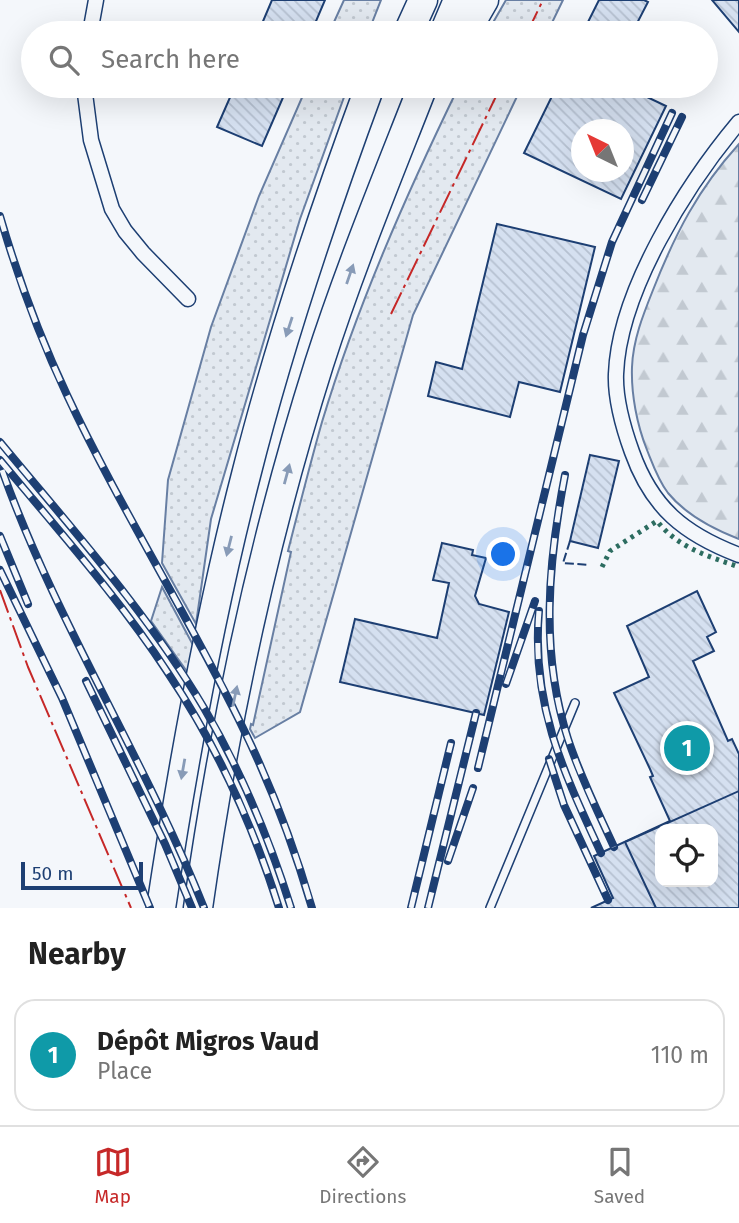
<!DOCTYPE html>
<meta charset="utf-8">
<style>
:root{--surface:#fff;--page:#f2f2f2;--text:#222;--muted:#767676;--line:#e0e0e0;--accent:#c62828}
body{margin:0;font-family:"Fira Sans",sans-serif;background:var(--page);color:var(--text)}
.controls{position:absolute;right:21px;bottom:21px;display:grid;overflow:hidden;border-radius:14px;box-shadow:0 7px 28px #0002}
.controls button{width:63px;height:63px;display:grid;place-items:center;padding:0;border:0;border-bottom:2px solid var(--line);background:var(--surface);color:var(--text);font:35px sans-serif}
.compass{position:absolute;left:571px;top:119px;width:63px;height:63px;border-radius:50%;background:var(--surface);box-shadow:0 7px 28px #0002;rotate:317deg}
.scale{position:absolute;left:21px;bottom:18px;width:122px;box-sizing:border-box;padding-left:7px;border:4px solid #1d3f73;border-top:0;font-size:19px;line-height:24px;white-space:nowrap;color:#1d3f73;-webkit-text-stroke:5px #f4f7fb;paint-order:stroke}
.you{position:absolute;left:504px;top:555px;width:24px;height:24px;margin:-18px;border:5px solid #fff;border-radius:50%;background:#1a73e8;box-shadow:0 0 0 10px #1a73e833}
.badge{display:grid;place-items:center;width:46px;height:46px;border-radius:50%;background:var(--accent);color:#fff;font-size:23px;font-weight:700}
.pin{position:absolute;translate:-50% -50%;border:4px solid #fff;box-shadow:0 2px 7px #0006}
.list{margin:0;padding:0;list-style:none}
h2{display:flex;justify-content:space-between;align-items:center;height:91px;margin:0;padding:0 28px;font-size:30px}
h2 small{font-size:23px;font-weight:400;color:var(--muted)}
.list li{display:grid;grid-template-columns:46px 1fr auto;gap:21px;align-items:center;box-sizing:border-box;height:112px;margin:0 14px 14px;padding:0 14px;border:2px solid var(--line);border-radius:21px}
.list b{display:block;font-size:26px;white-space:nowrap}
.list p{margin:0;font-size:23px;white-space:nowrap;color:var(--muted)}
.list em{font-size:23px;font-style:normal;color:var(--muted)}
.icon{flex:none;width:38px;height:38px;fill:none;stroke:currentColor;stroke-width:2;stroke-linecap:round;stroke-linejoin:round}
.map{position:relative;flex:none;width:739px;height:908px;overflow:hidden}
.search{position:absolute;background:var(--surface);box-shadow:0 7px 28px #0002;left:21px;right:21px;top:21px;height:77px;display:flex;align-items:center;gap:18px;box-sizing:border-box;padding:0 24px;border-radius:38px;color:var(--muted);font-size:26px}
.sheet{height:217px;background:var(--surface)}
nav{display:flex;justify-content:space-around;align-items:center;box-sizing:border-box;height:98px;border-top:2px solid var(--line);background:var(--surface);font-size:19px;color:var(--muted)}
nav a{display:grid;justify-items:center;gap:4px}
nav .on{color:var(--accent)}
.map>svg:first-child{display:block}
.grass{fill:url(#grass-dots);stroke:#687fa3;stroke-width:2}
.forest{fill:url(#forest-firs);stroke:#687fa3;stroke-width:2}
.building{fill:url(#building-back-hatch);stroke:#1d3f73;stroke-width:2;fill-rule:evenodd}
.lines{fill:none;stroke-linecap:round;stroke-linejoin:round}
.lane-casing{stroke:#1d3f73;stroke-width:10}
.street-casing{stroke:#1d3f73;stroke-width:17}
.highway-casing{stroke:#1d3f73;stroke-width:31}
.lane{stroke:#f4f7fb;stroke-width:7}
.street{stroke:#f4f7fb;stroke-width:14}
.highway{stroke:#f4f7fb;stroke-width:28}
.rail-casing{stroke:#1d3f73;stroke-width:8}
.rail{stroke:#f4f7fb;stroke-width:5;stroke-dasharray:16;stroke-linecap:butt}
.hedge{stroke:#2c6c60;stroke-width:5;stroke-dasharray:3.5 5;stroke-linecap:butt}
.fence{stroke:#1d3f73;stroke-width:2;stroke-dasharray:9 3.5;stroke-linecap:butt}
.power{stroke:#c62828;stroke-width:2;stroke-dasharray:24 5 3.5 5;stroke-linecap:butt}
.oneway{fill:#889bb7}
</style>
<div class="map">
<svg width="739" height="908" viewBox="0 0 739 908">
<defs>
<pattern id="grass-dots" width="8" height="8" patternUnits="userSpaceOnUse" patternTransform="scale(1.75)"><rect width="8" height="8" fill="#e3e9f0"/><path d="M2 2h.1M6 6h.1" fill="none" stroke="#c2c9d1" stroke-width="1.8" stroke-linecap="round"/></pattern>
<pattern id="forest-firs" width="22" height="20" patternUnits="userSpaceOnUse" patternTransform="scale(1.75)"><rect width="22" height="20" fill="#e3e9f0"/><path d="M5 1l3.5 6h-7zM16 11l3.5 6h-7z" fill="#c2c9d1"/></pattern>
<pattern id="building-back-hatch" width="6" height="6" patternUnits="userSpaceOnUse" patternTransform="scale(1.75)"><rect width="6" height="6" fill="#d5e0f0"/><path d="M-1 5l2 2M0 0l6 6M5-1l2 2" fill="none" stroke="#b6c1d1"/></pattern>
</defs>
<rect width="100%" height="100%" fill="#f4f7fb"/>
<g class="grass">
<path d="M 344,0 L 381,0 L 368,33 L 329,33 Z"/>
<path d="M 506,0 L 563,0 L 547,33 L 487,33 Z"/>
<path d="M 307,86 L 348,86 L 300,219 L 211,519 L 196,624 L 162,563 L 168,480 L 211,327 L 259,196 Z"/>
<path d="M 459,86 L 522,86 L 413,315 L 300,712 L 255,738 L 250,729 L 251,724 L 253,725 L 291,552 L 288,551 C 299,508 310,464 322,422 C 357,306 406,195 459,86 Z"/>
<path d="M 162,587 L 193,645 L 188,673 L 151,621 Z"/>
</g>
<path class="forest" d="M 739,144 L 739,539 C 713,529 686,515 668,493 C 658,480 653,465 647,450 C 637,425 631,394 632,367 C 633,340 643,315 653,290 C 675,234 698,189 739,144 Z"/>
<g class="building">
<path d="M 272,0 L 325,0 L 311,33 L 258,33 Z"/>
<path d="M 599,0 L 644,0 L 648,2 L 632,33 L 595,33 L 585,28 Z"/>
<path d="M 712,0 L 739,0 L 739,32 Z"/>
<path d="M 235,86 L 288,86 L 262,146 L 217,127 Z"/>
<path d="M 557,86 L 624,86 L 666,106 L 621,199 L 524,153 ZM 582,130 L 624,130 L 624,172 L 582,172 Z"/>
<path d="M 497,224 L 595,247 L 560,392 L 519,382 L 510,417 L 428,396 L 436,362 L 462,369 Z"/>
<path d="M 590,455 L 619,461 L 598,548 L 570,541 Z"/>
<path d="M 442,543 L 473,550 L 472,555 L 486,558 L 475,596 L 479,604 L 509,612 L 484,715 L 340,682 L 355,619 L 437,638 L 449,583 L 433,580 Z"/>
<path d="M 697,591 L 716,632 L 707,637 L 714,651 L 693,661 L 728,741 L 732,739 L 739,754 L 739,908 L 591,908 L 613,898 L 594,856 L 670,821 L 650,777 L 653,776 L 650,769 L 614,693 L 649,677 L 627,626 ZM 660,829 L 713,829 L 713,882 L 660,882 Z"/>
<path d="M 739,791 L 739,908 L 656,908 L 625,842 ZM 660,829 L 713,829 L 713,882 L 660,882 Z"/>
</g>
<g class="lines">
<g class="lane-casing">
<path id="lane" d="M 490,908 L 575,703"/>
</g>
<g class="street-casing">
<g id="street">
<path d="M 90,33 L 96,0"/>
<path d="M 84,86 L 91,140 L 112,209 L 125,231 L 143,253 L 188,299"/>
<path d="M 739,122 C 687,184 619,291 616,374 C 615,400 623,427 632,452 C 652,508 684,534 739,555"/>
</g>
</g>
<g class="highway-casing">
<g id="highway">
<path d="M 408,33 L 423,0"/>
<path d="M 444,33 L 458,0"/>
<path d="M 465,33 L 484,0"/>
<path d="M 161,908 C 183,763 209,618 246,475 C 279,344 323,213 370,86"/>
<path d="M 198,908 C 224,725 263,541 319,364 C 349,270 387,178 423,86"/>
</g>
</g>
<use href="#lane" class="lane"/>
<use href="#street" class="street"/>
<use href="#highway" class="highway"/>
<g class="rail-casing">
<g id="rail">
<path d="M 642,200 L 682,117"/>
<path d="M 0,216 C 18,278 40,338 67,395 C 119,506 185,610 239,720 C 269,780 293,843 312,908"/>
<path d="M 0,442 C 71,528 147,612 204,708 C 241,771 269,838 291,908"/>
<path d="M 0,460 C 58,530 119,598 168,673 C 217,746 253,825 279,908"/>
<path d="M 2,470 C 56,622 145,759 204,908"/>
<path d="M 565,475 C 548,563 540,653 568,739 C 580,776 598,812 614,847"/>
<path d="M 0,536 L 28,604"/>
<path d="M 0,570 L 62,698 L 150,908"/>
<path d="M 539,611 C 531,704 563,771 601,853"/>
<path d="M 86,681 L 165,844 L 192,908"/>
<path d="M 506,684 L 535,601"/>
<path d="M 549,759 L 564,805 L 608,900"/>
<path d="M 478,768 L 583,335 L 612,242 L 672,113"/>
<path d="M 448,861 L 473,788"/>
<path d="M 411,908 L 451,743"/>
<path d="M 428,908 L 476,713"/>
</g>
</g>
<use href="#rail" class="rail"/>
<path class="hedge" d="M 602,567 L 610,551 L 657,521 C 678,548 708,556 739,567"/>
<path class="fence" d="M 570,541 L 563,563 L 589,565"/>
<g class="power">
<path d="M 527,33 L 543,0"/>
<path d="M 391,314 L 501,86"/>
<path d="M 0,590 L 28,667 L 131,908"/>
</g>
</g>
<defs><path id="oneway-solid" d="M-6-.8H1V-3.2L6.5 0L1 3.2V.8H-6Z" transform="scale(1.75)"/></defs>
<g class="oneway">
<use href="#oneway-solid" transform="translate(350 274) rotate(-71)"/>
<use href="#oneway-solid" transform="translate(289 327) rotate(108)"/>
<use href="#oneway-solid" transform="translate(287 474) rotate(-75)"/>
<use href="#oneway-solid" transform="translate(229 546) rotate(104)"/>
<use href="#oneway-solid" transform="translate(235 696) rotate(-78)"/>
<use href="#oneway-solid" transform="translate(183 769) rotate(100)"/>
</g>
</svg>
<div class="controls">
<button><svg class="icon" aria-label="locate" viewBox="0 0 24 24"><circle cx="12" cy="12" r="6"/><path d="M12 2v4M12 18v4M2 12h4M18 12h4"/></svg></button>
</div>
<svg class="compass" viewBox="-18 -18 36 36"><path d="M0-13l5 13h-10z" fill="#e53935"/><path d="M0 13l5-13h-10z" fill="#767676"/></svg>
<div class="scale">50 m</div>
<div class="you"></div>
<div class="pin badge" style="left:687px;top:748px;background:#0f9aa8">1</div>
<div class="search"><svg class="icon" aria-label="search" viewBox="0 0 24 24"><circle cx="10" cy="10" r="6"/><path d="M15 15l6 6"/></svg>Search here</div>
</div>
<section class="sheet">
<h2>Nearby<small></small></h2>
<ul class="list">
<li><span class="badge" style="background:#0f9aa8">1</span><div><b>Dépôt Migros Vaud</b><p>Place</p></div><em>110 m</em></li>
</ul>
</section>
<nav>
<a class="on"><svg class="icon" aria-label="map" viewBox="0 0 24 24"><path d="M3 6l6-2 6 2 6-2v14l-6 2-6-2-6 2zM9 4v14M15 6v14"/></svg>Map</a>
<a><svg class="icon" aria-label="directions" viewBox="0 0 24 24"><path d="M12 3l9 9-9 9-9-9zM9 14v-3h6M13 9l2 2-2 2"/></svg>Directions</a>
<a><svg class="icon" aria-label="saved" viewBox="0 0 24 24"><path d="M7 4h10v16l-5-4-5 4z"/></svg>Saved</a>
</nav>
